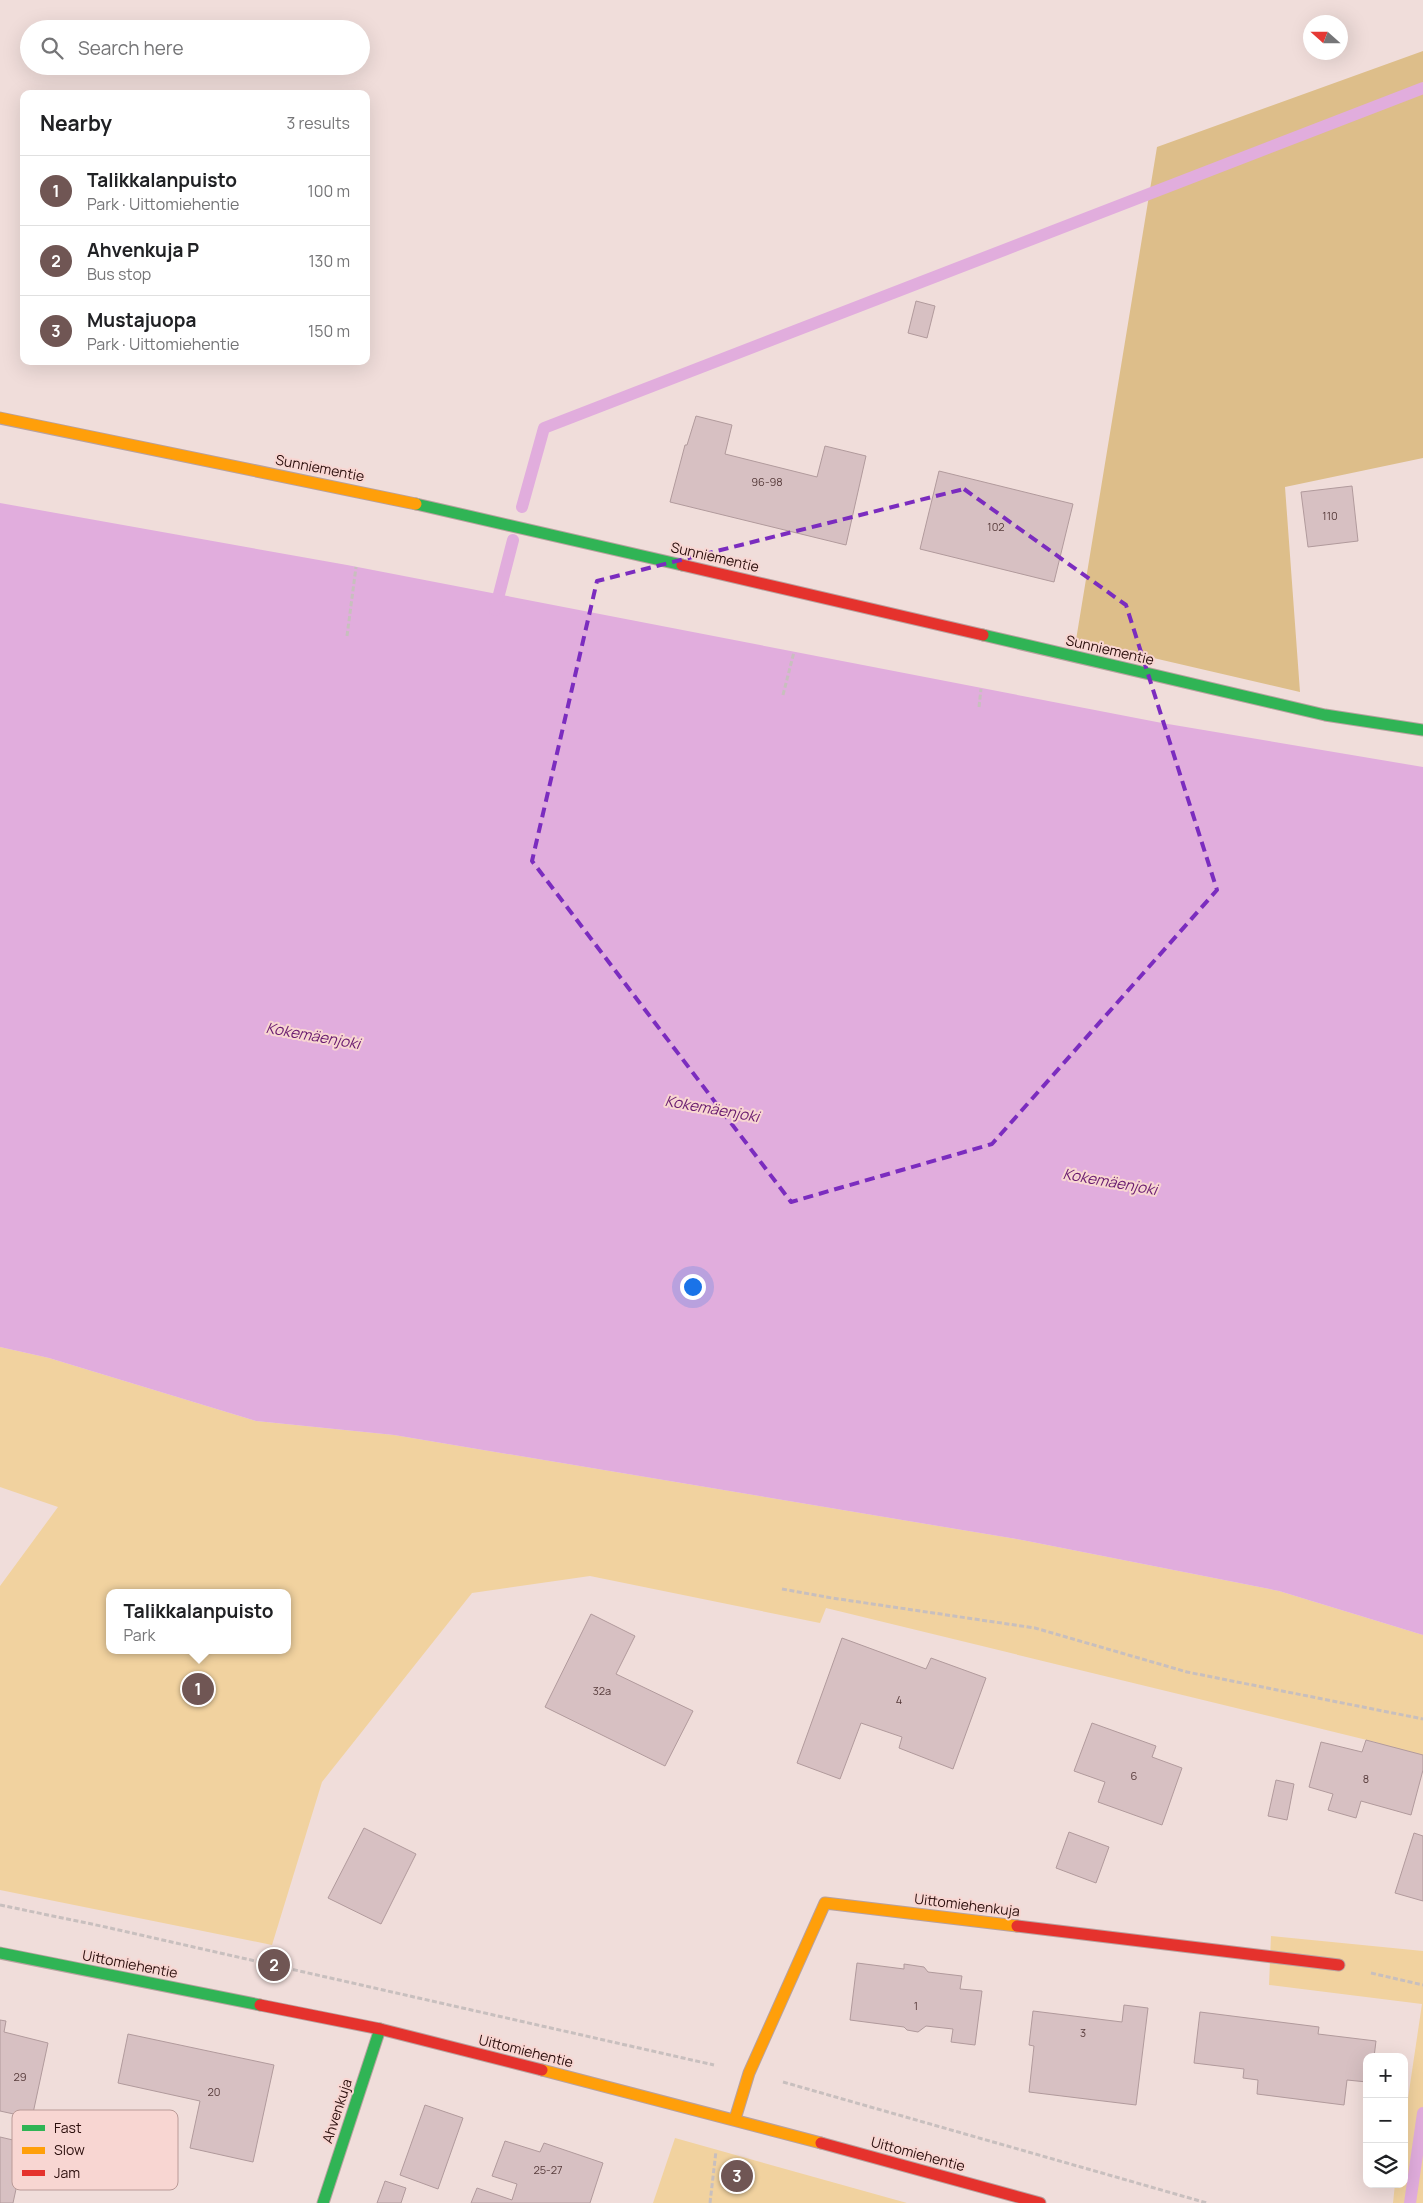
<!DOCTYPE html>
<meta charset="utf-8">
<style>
:root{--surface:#fff;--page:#f2f2f2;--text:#202124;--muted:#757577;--line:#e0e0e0;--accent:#705654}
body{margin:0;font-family:Manrope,sans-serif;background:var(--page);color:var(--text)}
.controls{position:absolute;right:15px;bottom:15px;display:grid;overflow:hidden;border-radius:10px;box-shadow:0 5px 20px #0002}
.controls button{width:45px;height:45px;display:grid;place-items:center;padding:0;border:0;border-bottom:1px solid var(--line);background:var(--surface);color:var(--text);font:25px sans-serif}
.compass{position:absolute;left:1303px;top:15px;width:45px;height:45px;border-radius:50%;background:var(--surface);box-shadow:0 5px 20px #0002;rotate:291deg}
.you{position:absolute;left:692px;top:1286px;width:18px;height:18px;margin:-12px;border:4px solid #fff;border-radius:50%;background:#1a73e8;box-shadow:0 0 0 8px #1a73e833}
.badge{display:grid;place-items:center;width:32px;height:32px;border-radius:50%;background:var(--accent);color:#fff;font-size:16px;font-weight:700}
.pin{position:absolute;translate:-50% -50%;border:2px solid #fff;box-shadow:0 1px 5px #0006}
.popup{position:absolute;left:106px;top:1589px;width:185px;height:65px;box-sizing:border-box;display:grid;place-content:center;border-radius:10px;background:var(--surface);filter:drop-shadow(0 1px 4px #0005);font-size:16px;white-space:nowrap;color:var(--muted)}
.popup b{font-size:19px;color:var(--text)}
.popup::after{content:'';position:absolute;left:50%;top:100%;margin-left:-10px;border:10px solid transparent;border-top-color:var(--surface)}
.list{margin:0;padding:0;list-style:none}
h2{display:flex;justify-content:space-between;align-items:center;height:65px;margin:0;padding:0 20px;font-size:21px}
h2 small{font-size:16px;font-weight:400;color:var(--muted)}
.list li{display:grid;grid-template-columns:32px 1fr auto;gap:15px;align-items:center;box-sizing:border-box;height:70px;padding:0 20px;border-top:1px solid var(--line)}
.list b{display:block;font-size:19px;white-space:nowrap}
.list p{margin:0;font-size:16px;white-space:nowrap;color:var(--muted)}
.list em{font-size:16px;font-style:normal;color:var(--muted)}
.icon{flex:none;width:28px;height:28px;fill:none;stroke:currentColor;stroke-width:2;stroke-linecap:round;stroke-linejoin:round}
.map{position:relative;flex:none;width:1423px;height:2203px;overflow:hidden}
.search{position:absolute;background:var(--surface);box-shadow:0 5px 20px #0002;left:20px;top:20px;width:350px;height:55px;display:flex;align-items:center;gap:12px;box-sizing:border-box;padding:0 18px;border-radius:28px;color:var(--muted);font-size:19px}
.panel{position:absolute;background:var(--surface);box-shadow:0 5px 20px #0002;left:20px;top:90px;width:350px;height:275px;border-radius:10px}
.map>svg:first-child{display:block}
.green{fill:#f1d29f;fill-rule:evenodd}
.forest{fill:#ddbe8a}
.water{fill:#e1addd}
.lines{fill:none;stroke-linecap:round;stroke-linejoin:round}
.stream{stroke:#e1addd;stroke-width:12}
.building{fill:#d7c0c2;stroke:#b19a9c}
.fast-casing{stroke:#b8a19f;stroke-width:13}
.slow-casing{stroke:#b8a19f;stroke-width:13}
.jam-casing{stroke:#b8a19f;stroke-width:13}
.path{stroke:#c8bfbe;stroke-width:3;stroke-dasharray:5 2.5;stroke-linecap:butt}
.fast{stroke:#30b455;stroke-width:11}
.slow{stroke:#ff9f0a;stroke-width:11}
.jam{stroke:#e5322d;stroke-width:11}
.marked{fill:none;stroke:#7b2cbf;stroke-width:4;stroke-dasharray:10 6;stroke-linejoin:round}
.labels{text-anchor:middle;stroke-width:4;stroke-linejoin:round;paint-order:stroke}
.number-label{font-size:11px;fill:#563a3a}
.street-label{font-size:14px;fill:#2b0e0c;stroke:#f8d6d2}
.water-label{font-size:15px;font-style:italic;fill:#691b6f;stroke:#f8d6d2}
.key{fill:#f8d6d2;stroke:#ba9a97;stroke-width:1}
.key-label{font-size:14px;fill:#2b0e0c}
</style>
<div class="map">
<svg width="1423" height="2203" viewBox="0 0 1423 2203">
<rect width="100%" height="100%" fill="#f0ddda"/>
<g class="green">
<path d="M 0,1347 L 49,1358 L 256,1421 L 394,1435 L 1022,1540 L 1279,1591 L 1423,1635 L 1423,1760 L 1375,1742 L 826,1608 L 820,1623 L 590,1576 L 472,1593 L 322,1782 L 272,1945 L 0,1890 L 0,1586 L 58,1507 L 0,1487 ZM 109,1593 L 287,1593 L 287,1650 L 109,1650 Z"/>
<path d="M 1271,1936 L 1423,1951 L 1423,2203 L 1393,2203 L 1395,2184 L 1404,2184 L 1404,2125 L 1422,2004 L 1269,1985 Z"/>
<path d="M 675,2138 L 907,2203 L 653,2203 Z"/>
</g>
<path class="forest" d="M 1423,51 L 1423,458 L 1285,487 L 1300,692 L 1076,640 L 1157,147 Z"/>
<path class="water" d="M 0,503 L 347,565 L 1162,723 L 1423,767 L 1423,1635 L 1279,1591 L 1022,1540 L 394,1435 L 256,1421 L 49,1358 L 0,1347 Z"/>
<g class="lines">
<g class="stream">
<path d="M 522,507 L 544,428 L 1423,88"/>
<path d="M 495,610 L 513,540"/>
<path d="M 1410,2203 L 1423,2113"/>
</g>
</g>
<g class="building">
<path d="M 916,301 L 935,306 L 927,338 L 908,333 Z"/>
<path d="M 696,416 L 732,425 L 725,454 L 817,477 L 825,446 L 866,456 L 846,545 L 670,502 L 685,445 L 687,445 Z"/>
<path d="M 939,471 L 1073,504 L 1054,582 L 920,549 Z"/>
<path d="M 1352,486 L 1358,541 L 1308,547 L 1301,492 Z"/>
<path d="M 591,1614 L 635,1636 L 616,1674 L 693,1711 L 665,1766 L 545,1707 Z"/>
<path d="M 842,1638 L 926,1669 L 931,1658 L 986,1678 L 953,1769 L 899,1748 L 902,1737 L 861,1723 L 840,1779 L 797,1763 Z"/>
<path d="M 1092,1723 L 1156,1746 L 1152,1757 L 1182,1768 L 1162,1825 L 1098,1802 L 1105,1782 L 1074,1771 Z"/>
<path d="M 1366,1740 L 1423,1755 L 1423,1770 L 1411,1815 L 1361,1801 L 1356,1818 L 1328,1810 L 1333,1794 L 1309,1787 L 1321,1742 L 1362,1752 Z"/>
<path d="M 1276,1780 L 1294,1784 L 1287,1820 L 1268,1816 Z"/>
<path d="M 364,1828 L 416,1854 L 381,1924 L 328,1898 Z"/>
<path d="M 1069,1832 L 1109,1847 L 1096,1883 L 1056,1868 Z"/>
<path d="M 1414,1833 L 1423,1836 L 1423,1901 L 1395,1893 Z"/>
<path d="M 857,1963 L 904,1969 L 904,1964 L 924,1967 L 928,1972 L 962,1976 L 960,1989 L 982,1991 L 975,2045 L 951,2042 L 953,2029 L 926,2026 L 918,2032 L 907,2030 L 904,2027 L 850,2020 Z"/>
<path d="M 1124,2005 L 1148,2008 L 1136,2105 L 1029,2092 L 1034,2046 L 1029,2045 L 1033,2011 L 1122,2022 Z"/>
<path d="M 1200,2012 L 1319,2027 L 1318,2034 L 1376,2041 L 1374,2057 L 1367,2057 L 1367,2082 L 1347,2080 L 1344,2105 L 1257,2094 L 1258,2080 L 1243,2078 L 1244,2069 L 1194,2063 Z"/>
<path d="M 0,2020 L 6,2021 L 4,2032 L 48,2043 L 32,2118 L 0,2111 Z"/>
<path d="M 128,2034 L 274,2065 L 253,2162 L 190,2148 L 200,2101 L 118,2083 Z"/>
<path d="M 425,2105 L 463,2118 L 438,2189 L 400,2175 Z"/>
<path d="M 0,2137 L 26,2143 L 13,2203 L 0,2203 Z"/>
<path d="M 505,2141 L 540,2152 L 544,2143 L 603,2163 L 590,2203 L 471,2203 L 477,2188 L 512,2200 L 517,2184 L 492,2176 Z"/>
<path d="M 385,2181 L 406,2188 L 401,2203 L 377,2203 Z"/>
</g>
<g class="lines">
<g class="fast-casing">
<g id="fast">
<path d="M 416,504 L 682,565"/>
<path d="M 983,635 L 1325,715 L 1423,730"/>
<path d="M 0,1953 L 260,2005"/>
<path d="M 323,2203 L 380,2029"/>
</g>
</g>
<g class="slow-casing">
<g id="slow">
<path d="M 0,418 L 416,504"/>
<path d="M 542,2070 L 821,2143"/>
<path d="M 735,2119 L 749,2073 L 825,1903 L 1017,1926"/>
</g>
</g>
<g class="jam-casing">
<g id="jam">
<path d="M 682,565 L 983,635"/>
<path d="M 1017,1926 L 1339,1965"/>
<path d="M 260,2005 L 380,2029 L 542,2070"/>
<path d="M 821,2143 L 1040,2203"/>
</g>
</g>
<g class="path">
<path d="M 347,636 L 356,567"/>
<path d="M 783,695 L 794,652"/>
<path d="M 979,707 L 981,689"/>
<path d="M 782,1589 L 832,1598 L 1035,1628 L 1187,1672 L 1423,1719"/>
<path d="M 0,1905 L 101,1926 L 714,2065"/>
<path d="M 1371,1973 L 1423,1985"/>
<path d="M 783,2082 L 1207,2203"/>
<path d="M 710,2203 L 716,2151"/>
</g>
<use href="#fast" class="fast"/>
<use href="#slow" class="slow"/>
<use href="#jam" class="jam"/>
</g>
<path class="marked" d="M 964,489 L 1126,605 L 1217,890 L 992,1144 L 791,1202 L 532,861 L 597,581 Z"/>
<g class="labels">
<g class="number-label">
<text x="767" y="486">96-98</text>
<text x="1330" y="520">110</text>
<text x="996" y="531">102</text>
<text x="602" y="1695">32a</text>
<text x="899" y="1704">4</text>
<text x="1134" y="1780">6</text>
<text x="1366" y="1783">8</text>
<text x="916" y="2010">1</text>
<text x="1083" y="2037">3</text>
<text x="20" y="2081">29</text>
<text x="214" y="2096">20</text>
<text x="548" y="2174">25-27</text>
</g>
<g class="street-label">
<text transform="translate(320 468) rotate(11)" y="5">Sunniementie</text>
<text transform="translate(715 557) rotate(13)" y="5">Sunniementie</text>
<text transform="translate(1110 650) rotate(13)" y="5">Sunniementie</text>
<text transform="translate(967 1905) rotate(7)" y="5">Uittomiehenkuja</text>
<text transform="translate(130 1964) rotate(11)" y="5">Uittomiehentie</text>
<text transform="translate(526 2051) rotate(14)" y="5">Uittomiehentie</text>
<text transform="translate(337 2111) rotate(-72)" y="5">Ahvenkuja</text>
<text transform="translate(918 2154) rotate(15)" y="5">Uittomiehentie</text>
</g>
<g class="water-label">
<text transform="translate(313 1036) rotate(10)" y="5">Kokemäenjoki</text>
<text transform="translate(712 1109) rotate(10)" y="5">Kokemäenjoki</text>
<text transform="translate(1110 1182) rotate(10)" y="5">Kokemäenjoki</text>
</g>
</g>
<rect x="12" y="2110" width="166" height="80" rx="8" class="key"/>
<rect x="22" y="2125" width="23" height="6" fill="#30b455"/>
<rect x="22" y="2147" width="23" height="7" fill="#ff9f0a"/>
<rect x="22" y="2170" width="23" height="6" fill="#e5322d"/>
<g class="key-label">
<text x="54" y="2133">Fast</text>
<text x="54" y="2155">Slow</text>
<text x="54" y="2178">Jam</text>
</g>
</svg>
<div class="controls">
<button>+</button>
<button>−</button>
<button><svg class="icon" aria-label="layers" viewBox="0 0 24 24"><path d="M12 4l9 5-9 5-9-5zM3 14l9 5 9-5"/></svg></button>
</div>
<svg class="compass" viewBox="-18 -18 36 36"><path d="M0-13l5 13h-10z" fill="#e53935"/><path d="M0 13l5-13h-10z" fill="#757577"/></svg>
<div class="you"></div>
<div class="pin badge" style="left:198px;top:1689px">1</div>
<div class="popup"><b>Talikkalanpuisto</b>Park</div>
<div class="pin badge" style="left:274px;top:1965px">2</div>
<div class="pin badge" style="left:737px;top:2176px">3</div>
<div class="search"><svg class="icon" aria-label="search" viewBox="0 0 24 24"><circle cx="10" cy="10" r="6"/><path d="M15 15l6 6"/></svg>Search here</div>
<section class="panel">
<h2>Nearby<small>3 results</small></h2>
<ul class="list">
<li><span class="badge">1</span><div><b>Talikkalanpuisto</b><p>Park · Uittomiehentie</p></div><em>100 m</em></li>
<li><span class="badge">2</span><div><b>Ahvenkuja P</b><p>Bus stop</p></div><em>130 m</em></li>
<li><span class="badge">3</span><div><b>Mustajuopa</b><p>Park · Uittomiehentie</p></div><em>150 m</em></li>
</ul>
</section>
</div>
